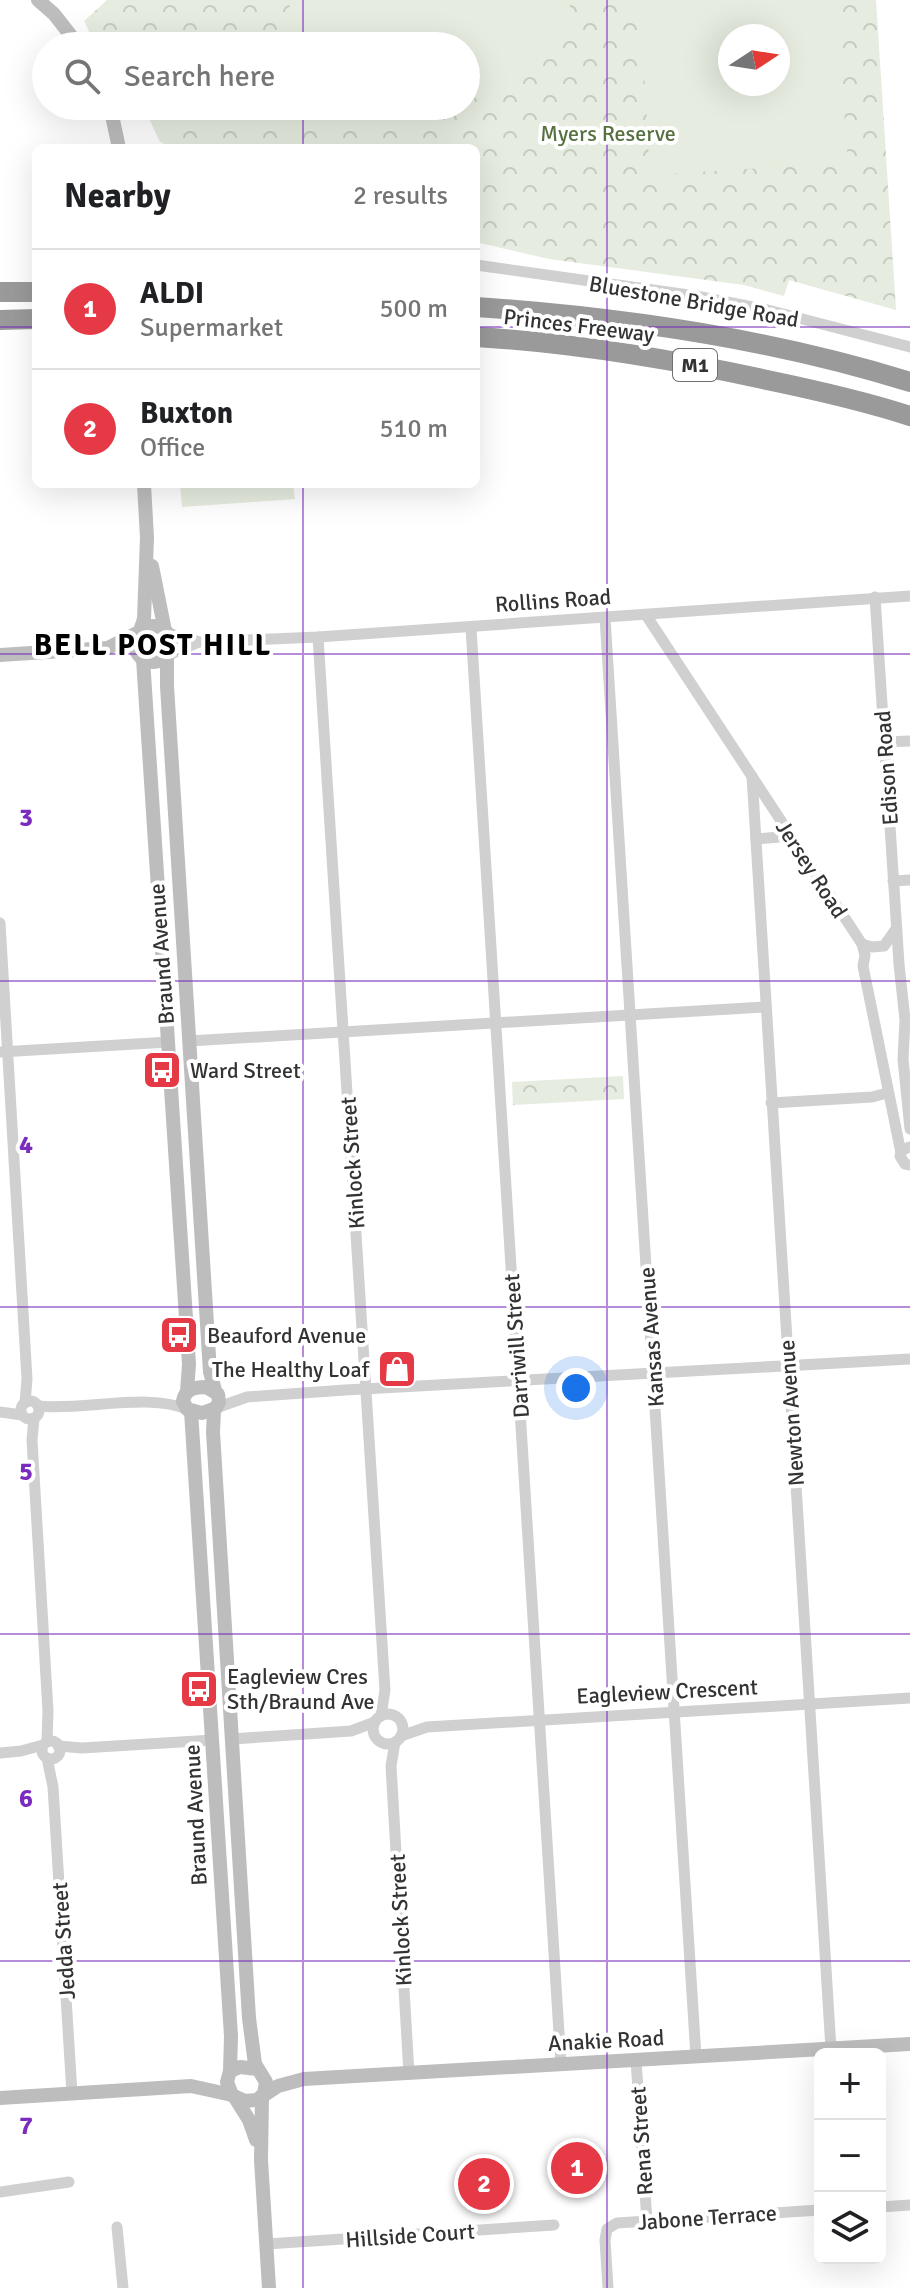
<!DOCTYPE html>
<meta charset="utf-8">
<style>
:root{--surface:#fff;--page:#f2f2f2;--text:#202124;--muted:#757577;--line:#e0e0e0;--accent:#e63946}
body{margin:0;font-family:Signika,sans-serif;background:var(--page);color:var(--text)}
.controls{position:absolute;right:24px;bottom:24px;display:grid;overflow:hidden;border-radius:12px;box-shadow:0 8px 32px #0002}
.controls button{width:72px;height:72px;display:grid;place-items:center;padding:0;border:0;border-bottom:2px solid var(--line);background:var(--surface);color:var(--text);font:40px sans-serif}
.compass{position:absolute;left:718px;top:24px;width:72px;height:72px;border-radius:50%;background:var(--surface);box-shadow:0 8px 32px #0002;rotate:78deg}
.you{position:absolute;left:576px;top:1388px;width:28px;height:28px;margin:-20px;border:6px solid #fff;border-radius:50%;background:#1a73e8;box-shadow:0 0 0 12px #1a73e833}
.badge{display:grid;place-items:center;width:52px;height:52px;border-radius:50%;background:var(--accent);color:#fff;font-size:26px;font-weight:700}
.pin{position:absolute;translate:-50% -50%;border:4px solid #fff;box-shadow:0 2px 8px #0006}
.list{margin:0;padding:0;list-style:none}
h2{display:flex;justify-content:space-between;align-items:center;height:104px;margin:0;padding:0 32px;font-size:34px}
h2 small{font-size:26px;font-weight:400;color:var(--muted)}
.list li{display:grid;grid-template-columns:52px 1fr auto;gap:24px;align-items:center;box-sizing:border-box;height:120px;padding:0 32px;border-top:2px solid var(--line)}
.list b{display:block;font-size:30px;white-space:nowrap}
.list p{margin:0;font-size:26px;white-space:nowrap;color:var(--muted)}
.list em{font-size:26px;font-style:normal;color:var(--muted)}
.icon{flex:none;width:44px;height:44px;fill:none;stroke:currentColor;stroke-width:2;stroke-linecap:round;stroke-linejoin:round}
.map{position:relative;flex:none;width:910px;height:2288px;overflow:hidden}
.search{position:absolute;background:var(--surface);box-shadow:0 8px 32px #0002;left:32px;top:32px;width:448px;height:88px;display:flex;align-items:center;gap:20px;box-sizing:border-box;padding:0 28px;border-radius:44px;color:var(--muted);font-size:30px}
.panel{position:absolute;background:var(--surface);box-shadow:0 8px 32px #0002;left:32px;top:144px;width:448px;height:344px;border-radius:12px}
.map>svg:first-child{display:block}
.park{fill:url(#park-crowns);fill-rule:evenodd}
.pitch{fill:#e6ecdf;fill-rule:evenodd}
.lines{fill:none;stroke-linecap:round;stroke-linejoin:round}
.street{stroke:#d0d0d0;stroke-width:11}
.secondary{stroke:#bdbdbd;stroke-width:14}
.highway{stroke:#9a9a9a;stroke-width:20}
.grid{fill:none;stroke:#7b2cbf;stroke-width:2;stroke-opacity:0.55}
.labels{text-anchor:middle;stroke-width:8;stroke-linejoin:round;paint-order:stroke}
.shield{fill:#fff;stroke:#707070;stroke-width:2}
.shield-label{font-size:20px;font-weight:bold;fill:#333}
.park-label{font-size:22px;fill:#56703f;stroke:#fff}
.street-label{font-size:22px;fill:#333;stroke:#fff}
.poi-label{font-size:22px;fill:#333;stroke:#fff;text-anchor:start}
.district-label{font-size:30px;font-weight:bold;letter-spacing:2px;fill:#000;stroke:#fff}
.grid-label{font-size:26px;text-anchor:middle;font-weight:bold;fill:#7b2cbf;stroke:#fff;stroke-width:8;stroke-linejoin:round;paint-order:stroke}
</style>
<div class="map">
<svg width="910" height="2288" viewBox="0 0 910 2288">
<defs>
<pattern id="park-crowns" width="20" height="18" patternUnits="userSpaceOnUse" patternTransform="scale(2)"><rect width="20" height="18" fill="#e6ecdf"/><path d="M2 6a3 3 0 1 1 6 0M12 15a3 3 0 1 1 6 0" fill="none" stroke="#c6cbc0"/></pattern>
</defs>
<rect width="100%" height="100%" fill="#fff"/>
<g class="park">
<path d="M 107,0 L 876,0 L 896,310 L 789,280 L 784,296 L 744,285 L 549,259 L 476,242 L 476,148 L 174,148 L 160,142 L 143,106 L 466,106 L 466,46 L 96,46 L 84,21 ZM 730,36 L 778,36 L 778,84 L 730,84 Z"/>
<path d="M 623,1076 L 624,1099 L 513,1105 L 512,1082 Z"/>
</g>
<g class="pitch">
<path d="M 288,0 L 571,0 C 561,64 526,87 466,100 L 466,46 L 304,46 L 299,38 Z"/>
<path d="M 640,0 L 836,0 L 848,163 L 650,175 ZM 778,36 L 778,84 L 730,84 L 730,36 Z"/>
<path d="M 180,484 L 293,484 L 295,499 L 182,507 Z"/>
</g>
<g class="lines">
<g class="street">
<path d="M 476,265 L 696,296 L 764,309 L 910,347"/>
<path d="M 875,597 L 899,964 L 905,1020 L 903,1059 L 910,1129"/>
<path d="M 646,615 L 862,944 L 865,955 L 863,966 L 901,1153"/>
<path d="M 605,618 L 696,2057"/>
<path d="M 471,628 L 561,2065"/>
<path d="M 168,633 L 200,642 L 318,637 L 910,596"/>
<path d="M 318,637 L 385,1690 L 381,1716"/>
<path d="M 169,655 L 199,642"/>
<path d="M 884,742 L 910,741"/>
<path d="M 752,776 L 831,2049"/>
<path d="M 756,839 L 791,836"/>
<path d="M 893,881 L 910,880"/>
<path d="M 0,923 L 27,1379 L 25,1403"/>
<path d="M 862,944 L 872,947 L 884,946 L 896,929"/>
<path d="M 189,1041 L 765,1007"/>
<path d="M 0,1052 L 169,1042"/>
<path d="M 771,1103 L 872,1097 L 887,1093"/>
<path d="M 910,1147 L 902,1150 L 900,1156 L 905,1164 L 910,1165"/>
<circle cx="30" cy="1410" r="9"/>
<path d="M 38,1406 C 82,1411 151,1392 188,1410"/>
<path d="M 216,1408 L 247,1397 L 345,1390 L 910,1359"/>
<path d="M 0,1412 L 22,1415"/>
<path d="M 34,1418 L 32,1440 L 48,1711 L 47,1742"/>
<circle cx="388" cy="1729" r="15"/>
<path d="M 401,1736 L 427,1727 L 910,1698"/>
<path d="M 232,1739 L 351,1731 L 375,1722"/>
<circle cx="51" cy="1750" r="9"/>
<path d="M 395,1742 L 391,1766 L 409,2074"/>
<path d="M 58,1746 L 82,1748 L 213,1740"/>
<path d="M 0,1753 L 21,1751 L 43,1745"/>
<path d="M 47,1758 L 53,1787 L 72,2094"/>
<path d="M 636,2060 L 647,2221"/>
<path d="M 0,2192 L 69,2182"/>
<path d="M 880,2207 L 910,2205"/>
<path d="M 117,2227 L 123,2288"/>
<path d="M 267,2244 L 554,2225"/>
<path d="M 608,2288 L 605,2240 L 607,2229 L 617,2223 L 820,2210"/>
</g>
<g class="secondary">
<path d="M 38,0 L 54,14 L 79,46"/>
<path d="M 110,106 L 119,148"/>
<path d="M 152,566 L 165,631"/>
<circle cx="153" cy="644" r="18"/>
<path d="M 140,631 L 144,619 L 147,538 L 144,484"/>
<path d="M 0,655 L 108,648 L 139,632"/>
<path d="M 167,657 L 167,686 L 210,1372 L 215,1390"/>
<path d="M 143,659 L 189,1364 L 187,1392"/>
<path d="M 206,1387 L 218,1394 L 219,1402 L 216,1408 L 202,1413 L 187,1409 L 183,1401 C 185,1389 195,1387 206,1387 Z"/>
<path d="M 214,1410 L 213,1432 L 249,2018 L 255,2064 L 266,2082 L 264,2094 L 257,2100 L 245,2101 L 232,2095 L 227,2082 L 230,2071 L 240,2067 L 257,2069"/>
<path d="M 191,1411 L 231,2036 L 230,2072"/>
<path d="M 234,2096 L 249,2120 L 256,2140"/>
<path d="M 263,2096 L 278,2086 L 304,2079 L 910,2044"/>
<path d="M 262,2097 L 261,2160 L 269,2288"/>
<path d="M 0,2098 L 191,2086 L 232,2095"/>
</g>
<g class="highway">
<path d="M 0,292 L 36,292"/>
<path d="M 476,307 C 623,317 769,338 910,382"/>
<path d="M 0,320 L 36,319"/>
<path d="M 476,337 C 574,343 671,359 767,380 C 815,390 864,401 910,416"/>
</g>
</g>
<path class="grid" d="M 303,0 L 303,46M 607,0 L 607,2288M 303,106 L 303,148M 0,327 L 36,327M 476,327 L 910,327M 303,484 L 303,2288M 0,654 L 910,654M 0,981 L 910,981M 0,1307 L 910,1307M 0,1634 L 910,1634M 0,1961 L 910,1961"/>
<defs>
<g id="bus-square" transform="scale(2)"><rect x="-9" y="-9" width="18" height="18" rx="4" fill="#e63946" stroke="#fff"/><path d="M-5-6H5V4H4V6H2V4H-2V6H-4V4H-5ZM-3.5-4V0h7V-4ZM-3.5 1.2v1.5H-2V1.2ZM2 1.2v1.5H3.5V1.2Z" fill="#fff"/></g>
<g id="shop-square" transform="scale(2)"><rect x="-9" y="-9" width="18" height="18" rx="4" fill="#e63946" stroke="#fff"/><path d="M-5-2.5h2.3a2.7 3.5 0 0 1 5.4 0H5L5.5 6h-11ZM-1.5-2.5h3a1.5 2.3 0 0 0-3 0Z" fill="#fff"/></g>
</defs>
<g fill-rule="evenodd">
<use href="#bus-square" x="162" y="1070"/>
<use href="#bus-square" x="179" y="1335"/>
<use href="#shop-square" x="397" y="1369"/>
<use href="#bus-square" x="199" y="1689"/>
</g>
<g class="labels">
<rect class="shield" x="673" y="349" width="44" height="32" rx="6"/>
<g class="shield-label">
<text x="695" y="372">M1</text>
</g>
<g class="park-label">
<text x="608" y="141">Myers Reserve</text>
</g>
<g class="street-label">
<text transform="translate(694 301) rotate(10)" y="8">Bluestone Bridge Road</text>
<text transform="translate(579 325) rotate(7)" y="8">Princes Freeway</text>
<text transform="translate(553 600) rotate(-4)" y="8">Rollins Road</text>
<text transform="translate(886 768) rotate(-94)" y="8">Edison Road</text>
<text transform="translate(812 869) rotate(57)" y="8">Jersey Road</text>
<text transform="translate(161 954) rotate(-94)" y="8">Braund Avenue</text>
<text transform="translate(352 1163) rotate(-94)" y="8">Kinlock Street</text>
<text transform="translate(651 1337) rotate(-94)" y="8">Kansas Avenue</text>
<text transform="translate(516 1346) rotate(-94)" y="8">Darriwill Street</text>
<text transform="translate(791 1413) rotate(-94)" y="8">Newton Avenue</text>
<text transform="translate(667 1691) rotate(-3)" y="8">Eagleview Crescent</text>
<text transform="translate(195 1815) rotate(-93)" y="8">Braund Avenue</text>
<text transform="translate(400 1920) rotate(-93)" y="8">Kinlock Street</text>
<text transform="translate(63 1941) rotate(-94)" y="8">Jedda Street</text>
<text transform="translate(606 2040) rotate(-3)" y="8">Anakie Road</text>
<text transform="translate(641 2141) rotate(-94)" y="8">Rena Street</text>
<text transform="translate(707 2217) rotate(-4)" y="8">Jabone Terrace</text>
<text transform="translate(410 2235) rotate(-4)" y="8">Hillside Court</text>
</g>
<g class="poi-label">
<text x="190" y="1078">Ward Street</text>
<text x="207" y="1343">Beauford Avenue</text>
<text x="369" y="1377" text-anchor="end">The Healthy Loaf</text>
<text x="227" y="1684">Eagleview Cres<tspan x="227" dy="25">Sth/Braund Ave</tspan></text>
</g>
<g class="district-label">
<text x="153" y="655">BELL POST HILL</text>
</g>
</g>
<g class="grid-label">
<text x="26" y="826">3</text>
<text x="26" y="1153">4</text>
<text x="26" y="1480">5</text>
<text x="26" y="1807">6</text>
<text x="26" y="2134">7</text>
</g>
</svg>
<div class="controls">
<button>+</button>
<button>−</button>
<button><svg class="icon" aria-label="layers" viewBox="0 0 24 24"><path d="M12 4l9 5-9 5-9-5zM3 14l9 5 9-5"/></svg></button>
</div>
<svg class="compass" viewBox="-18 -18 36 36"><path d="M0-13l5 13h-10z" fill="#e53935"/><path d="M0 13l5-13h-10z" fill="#757577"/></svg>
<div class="you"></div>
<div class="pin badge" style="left:577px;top:2168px">1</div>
<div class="pin badge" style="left:484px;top:2184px">2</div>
<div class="search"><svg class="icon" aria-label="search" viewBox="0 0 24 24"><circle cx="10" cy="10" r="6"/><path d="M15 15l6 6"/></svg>Search here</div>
<section class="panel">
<h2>Nearby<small>2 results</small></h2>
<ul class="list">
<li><span class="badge">1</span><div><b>ALDI</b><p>Supermarket</p></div><em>500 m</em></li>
<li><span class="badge">2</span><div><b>Buxton</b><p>Office</p></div><em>510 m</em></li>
</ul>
</section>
</div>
